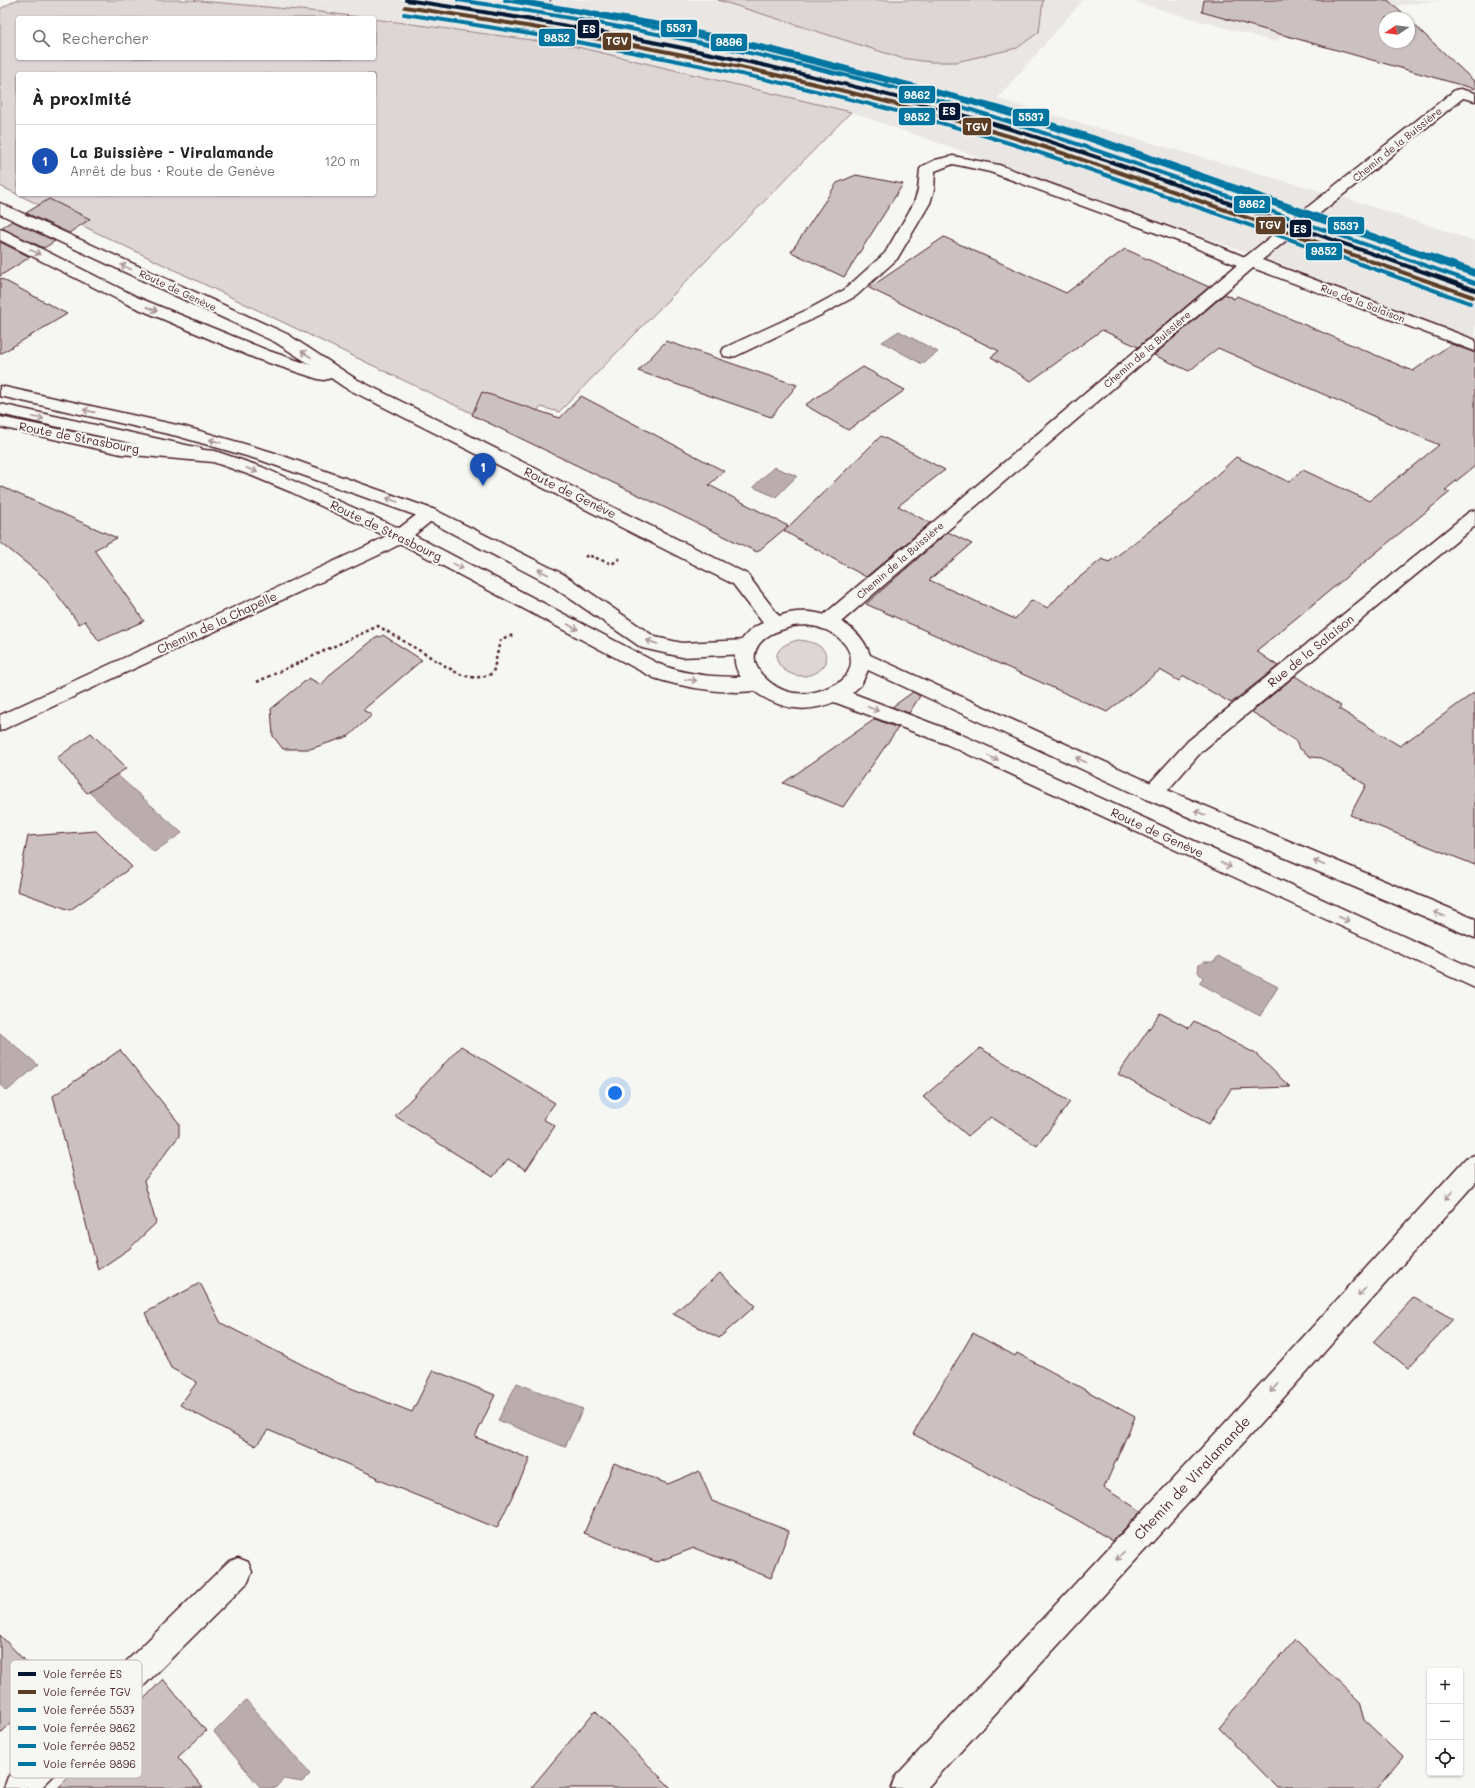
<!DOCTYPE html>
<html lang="fr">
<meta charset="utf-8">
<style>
:root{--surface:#fff;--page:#f6f6f6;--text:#222;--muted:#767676;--line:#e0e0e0;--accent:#d1495b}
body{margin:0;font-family:Mali,sans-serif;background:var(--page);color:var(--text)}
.controls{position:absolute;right:12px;bottom:12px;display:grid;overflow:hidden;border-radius:4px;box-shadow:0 1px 3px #0004}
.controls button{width:36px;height:36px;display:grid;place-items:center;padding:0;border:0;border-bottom:1px solid var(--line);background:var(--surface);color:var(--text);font:20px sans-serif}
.compass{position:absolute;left:1379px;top:12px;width:36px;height:36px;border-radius:50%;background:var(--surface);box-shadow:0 1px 3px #0004;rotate:257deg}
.you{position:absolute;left:615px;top:1093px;width:14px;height:14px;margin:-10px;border:3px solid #fff;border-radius:50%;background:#1a73e8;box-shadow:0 0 0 6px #1a73e833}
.badge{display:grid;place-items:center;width:26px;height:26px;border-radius:50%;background:var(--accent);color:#fff;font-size:13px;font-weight:700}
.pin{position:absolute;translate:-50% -33px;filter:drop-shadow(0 1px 2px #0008)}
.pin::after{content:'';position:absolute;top:21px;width:14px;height:12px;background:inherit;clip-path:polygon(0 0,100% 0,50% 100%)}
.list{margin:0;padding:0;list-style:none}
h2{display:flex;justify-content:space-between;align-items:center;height:52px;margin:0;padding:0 16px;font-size:17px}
h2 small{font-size:13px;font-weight:400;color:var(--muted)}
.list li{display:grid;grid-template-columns:26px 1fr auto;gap:12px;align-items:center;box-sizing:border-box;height:72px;padding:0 16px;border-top:1px solid var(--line)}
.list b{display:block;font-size:15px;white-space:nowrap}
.list p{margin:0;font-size:13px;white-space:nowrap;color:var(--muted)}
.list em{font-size:13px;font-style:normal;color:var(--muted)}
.icon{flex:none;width:22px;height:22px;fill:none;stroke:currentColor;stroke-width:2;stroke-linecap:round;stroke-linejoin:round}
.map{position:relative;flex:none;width:1475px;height:1788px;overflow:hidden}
.search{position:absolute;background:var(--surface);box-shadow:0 1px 3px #0004;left:16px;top:16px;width:360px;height:44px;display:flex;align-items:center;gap:10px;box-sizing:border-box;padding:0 14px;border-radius:4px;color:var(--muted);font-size:15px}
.panel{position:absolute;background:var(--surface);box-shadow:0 1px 3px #0004;left:16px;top:72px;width:360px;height:124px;border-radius:4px}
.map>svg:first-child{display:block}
.built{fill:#e9e6e3}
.green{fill:#ddd6d5;stroke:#947a80;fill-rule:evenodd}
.water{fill:#bbadae;stroke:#8e747a}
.building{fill:#ccc1c0;stroke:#4a1f2b}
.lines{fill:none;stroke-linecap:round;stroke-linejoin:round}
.lane-casing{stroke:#4a1f2b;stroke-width:3}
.street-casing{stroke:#4a1f2b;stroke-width:3}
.secondary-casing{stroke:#4a1f2b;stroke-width:3}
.primary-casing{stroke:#4a1f2b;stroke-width:3}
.path-far1{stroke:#4a1f2b;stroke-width:1.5;stroke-dasharray:2 2;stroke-linecap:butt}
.path{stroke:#4a1f2b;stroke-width:2.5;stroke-dasharray:3 3;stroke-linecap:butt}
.lane{fill:#f6f6f2;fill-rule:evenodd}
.street{fill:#f6f6f2;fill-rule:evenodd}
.secondary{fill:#f6f6f2;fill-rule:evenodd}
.primary{fill:#f6f6f2;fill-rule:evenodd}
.rail-1-casing{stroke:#f6f6f2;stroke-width:6}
.rail-2-casing{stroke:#f6f6f2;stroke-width:6}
.rail-3-casing{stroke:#f6f6f2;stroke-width:6}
.rail-4-casing{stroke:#f6f6f2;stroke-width:6}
.rail-5-casing{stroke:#f6f6f2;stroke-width:6}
.rail-6-casing{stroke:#f6f6f2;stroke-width:6}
.rail-1{stroke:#011633;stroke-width:4}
.rail-2{stroke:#5c3e26;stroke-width:4}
.rail-3{stroke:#0075a1;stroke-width:4}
.rail-4{stroke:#0075a1;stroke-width:4}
.rail-5{stroke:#0075a1;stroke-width:4}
.rail-6{stroke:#0075a1;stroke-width:4}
.oneway{stroke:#a99598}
.labels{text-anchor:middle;stroke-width:4;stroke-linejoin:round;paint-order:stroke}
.far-street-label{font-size:10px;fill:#4a1f2b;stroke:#f6f6f2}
.street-label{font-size:12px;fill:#4a1f2b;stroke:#f6f6f2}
.near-street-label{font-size:14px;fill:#4a1f2b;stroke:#f6f6f2}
.key{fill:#f6f6f2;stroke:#c2b6b6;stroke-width:1}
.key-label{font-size:11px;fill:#4a1f2b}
.line-badge{stroke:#f6f6f2;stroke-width:1.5}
.badge-label{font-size:11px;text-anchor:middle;font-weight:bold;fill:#fff}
</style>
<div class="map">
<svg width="1475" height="1788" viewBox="0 0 1475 1788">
<rect width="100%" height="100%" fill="#f6f6f2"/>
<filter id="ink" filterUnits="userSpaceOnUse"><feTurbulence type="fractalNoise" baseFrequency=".025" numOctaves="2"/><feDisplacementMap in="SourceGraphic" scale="8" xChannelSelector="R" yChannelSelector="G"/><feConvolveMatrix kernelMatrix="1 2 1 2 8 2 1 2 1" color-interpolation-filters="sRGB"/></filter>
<g filter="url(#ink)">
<g class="built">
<path d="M 190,0 L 1083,0 L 997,99 L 1352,200 L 1475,241 L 1475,340 L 1280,264 L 851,112 L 569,45 L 374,18 Z"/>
<path d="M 1128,0 L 1316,0 L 1276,42 Z"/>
<path d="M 1319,0 L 1440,0 L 1358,11 Z"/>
</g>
<g class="green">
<path d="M 16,0 L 190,0 L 321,12 L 366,18 L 18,18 L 18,58 L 374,58 L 374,19 L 569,45 L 851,112 L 559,412 L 541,407 L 513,433 L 0,186 L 0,9 ZM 18,74 L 374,74 L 374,194 L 18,194 Z"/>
<path d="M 718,0 L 1043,0 L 1039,32 L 1017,48 L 956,62 L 930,62 L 901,58 Z"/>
<path d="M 798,640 C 812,641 829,646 826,663 C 803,698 746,653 798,640 Z"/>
</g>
<g class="water">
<path d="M 899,331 L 938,352 L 922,364 L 882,342 Z"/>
<path d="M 774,467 L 797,476 L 776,497 L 753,487 Z"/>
<path d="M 105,764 L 182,833 L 154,852 L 77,781 Z"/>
<path d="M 1218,956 L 1278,987 L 1260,1016 L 1199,983 L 1203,978 L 1198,972 L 1199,965 L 1203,962 L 1214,962 Z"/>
<path d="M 0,1033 L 38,1065 L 7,1091 L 0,1085 Z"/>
<path d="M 517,1383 L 583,1409 L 565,1447 L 498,1420 Z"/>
<path d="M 246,1700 L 310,1774 L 302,1782 L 284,1779 L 275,1788 L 261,1788 L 214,1732 Z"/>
</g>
<g class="building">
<path d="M 1204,0 L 1388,0 L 1407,18 L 1385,18 L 1385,42 L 1409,42 L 1409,20 L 1475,82 L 1475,89 L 1202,12 Z"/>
<path d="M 856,175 L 903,184 L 844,277 L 791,252 L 837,183 Z"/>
<path d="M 49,199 L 90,219 L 69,233 L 26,213 Z"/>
<path d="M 12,221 L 55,241 L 44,248 L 1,228 Z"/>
<path d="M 944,237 L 1066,293 L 1125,249 L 1209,287 L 1138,347 L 1102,330 L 1031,381 L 991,357 L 999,351 L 869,288 Z"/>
<path d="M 0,242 L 30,257 L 0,276 Z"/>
<path d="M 0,278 L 67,314 L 0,354 Z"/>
<path d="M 1225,294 L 1234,299 L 1237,296 L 1413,371 L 1451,344 L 1475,353 L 1475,466 L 1445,490 L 1450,492 L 1256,651 L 1278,666 L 1231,703 L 1184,676 L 1179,681 L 1160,670 L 1107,712 L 866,604 L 948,532 L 972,544 L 929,580 L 1015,619 L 1032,600 L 1048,608 L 1065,589 L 1102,559 L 1109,562 L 1191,499 L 1236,457 L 1289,482 L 1303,470 L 1369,501 L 1439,445 L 1218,348 L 1189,371 L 1154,355 Z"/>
<path d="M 666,341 L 751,370 L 797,385 L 771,417 L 638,371 Z"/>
<path d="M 863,367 L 905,390 L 848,430 L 805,405 Z"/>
<path d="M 482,392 L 560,418 L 581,396 L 724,471 L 709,485 L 788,526 L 757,552 L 472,415 Z"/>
<path d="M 881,436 L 945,470 L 898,506 L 930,523 L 866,577 L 784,531 Z"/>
<path d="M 0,486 L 117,538 L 94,550 L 144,621 L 99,641 L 85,621 L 79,624 L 46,579 L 0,542 Z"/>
<path d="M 383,635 L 422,660 L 363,710 L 372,715 L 349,736 L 310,749 L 283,749 L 273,736 L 271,709 L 309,678 L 321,685 L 333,672 L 378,636 L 380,637 Z"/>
<path d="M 1295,676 L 1341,706 L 1339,709 L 1400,746 L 1475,692 L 1475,865 L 1350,815 L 1366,785 L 1322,758 L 1311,757 L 1299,748 L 1295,740 L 1252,712 Z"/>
<path d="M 913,692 L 920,696 L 909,713 L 892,707 Z"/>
<path d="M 875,719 L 898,728 L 843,807 L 783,783 Z"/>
<path d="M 91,733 L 127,768 L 87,793 L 57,758 Z"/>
<path d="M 96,831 L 132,867 L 70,910 L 17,891 L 28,836 Z"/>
<path d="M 1160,1013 L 1189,1028 L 1194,1021 L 1256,1054 L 1290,1087 L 1231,1089 L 1209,1124 L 1118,1074 Z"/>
<path d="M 461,1046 L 555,1103 L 543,1119 L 555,1126 L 526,1170 L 508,1159 L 493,1177 L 395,1116 Z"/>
<path d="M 980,1048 L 1070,1102 L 1037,1146 L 991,1117 L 968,1136 L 923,1097 Z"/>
<path d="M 120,1050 L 179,1123 L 179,1136 L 144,1181 L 156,1223 L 129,1249 L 98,1270 L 53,1096 Z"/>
<path d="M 720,1273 L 755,1306 L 719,1338 L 673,1314 Z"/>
<path d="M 200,1283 L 221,1323 L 338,1383 L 412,1412 L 433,1370 L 495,1395 L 475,1437 L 530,1459 L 497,1528 L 376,1479 L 377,1477 L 268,1430 L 256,1446 L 180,1405 L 197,1382 L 171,1368 L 145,1313 Z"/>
<path d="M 1414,1297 L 1453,1319 L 1408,1368 L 1374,1341 Z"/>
<path d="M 973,1333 L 1015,1356 L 1017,1353 L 1135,1417 L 1104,1488 L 1141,1511 L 1113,1541 L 1074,1518 L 913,1434 Z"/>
<path d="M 614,1463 L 668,1484 L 699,1471 L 712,1501 L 789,1531 L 771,1578 L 694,1548 L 657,1562 L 584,1533 Z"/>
<path d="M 0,1635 L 48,1685 L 0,1734 Z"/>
<path d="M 1294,1639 L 1359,1702 L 1364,1720 L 1403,1757 L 1377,1788 L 1278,1788 L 1219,1728 Z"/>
<path d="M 163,1679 L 206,1731 L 178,1757 L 203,1788 L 58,1788 Z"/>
<path d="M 595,1711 L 671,1788 L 531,1788 Z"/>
</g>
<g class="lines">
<g class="lane-casing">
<path id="lane" d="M 0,404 L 195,447 L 201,448 L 203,452 L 201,456 L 195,457 L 0,414 Z"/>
</g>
<g class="street-casing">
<g id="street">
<path d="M 1460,89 L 1475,93 L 1475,101 L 1463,98 L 1262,260 L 1475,340 L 1475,351 L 1253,268 L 834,628 L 827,630 L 820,628 L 817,623 L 820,618 L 1237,265 L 1189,245 L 990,172 L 953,164 L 935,171 L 934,190 L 930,203 L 897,259 L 856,296 L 821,315 L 736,356 L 730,357 L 724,356 L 722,352 L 724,348 L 809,309 L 844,290 L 885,253 L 914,203 L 918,190 L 920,169 L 923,166 L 935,160 L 953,156 L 999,165 L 1201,239 L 1245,257 L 1455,90 Z"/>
<path d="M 429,508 L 435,510 L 438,514 L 435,518 L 408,540 L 381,554 L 0,731 L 0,715 L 367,546 L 394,532 L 423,510 Z"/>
<path d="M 1475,510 L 1475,526 L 1202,751 L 1160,799 L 1153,801 L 1146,799 L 1142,793 L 1146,787 L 1188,741 L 1469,512 Z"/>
<path d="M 1475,1155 L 1475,1183 L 1245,1441 L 927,1788 L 891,1788 L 895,1777 L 1225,1423 L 1466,1158 Z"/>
<path d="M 238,1558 L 248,1562 L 252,1572 L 248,1582 L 41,1788 L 4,1788 L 8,1777 L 228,1562 Z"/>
</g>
</g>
<g class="secondary-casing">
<g id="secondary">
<path d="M 0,386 L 186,427 L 272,452 L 435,510 L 563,574 L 655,637 L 682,643 L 746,640 L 753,642 L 756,647 L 753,652 L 746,654 L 682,657 L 642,648 L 549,584 L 423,518 L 260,460 L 177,436 L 0,396 Z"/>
<path d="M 0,417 L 121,442 L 215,451 L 262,467 L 408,532 L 659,664 C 690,677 723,677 755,677 L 762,679 L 765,684 L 762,689 C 735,697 681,687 654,678 L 394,540 L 291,492 L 250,475 L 213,462 L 121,454 L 0,427 Z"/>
</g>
</g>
<g class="primary-casing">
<path id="primary" d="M 0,203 L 287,334 L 356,379 L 747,574 L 779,616 C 812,603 859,620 870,655 L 1160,787 L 1475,919 L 1475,938 L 1146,799 L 868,670 L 861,685 L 852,693 L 960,734 L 1475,969 L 1475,988 L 946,744 L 834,702 C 823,707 807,710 795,708 C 764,705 714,671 744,637 C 750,630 755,626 763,623 L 733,584 L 344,387 L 331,378 L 324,380 L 318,379 L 257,359 L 127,304 L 0,240 L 0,229 L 6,231 L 139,298 L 269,351 L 311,365 L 275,342 L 0,214 ZM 793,626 C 801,625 809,625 817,627 C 839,632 861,654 846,676 C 842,682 836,684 831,686 C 811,696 789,697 771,683 C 753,670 747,650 768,636 C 775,631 785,629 793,626 Z"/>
</g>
<path class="path-far1" d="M 523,31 L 551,0"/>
<g class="path">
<path d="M 585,557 L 588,555 L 612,564 L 620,558"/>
<path d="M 257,682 L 378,626 L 459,674 C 471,678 482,679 493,673 L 500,641 L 506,637 L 514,635"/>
</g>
<use href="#lane" class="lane"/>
<use href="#street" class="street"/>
<use href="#secondary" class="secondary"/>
<use href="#primary" class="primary"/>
<g class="rail-1-casing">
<path id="rail-1" d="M 406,0 C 603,29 798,67 990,123 C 1066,145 1142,173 1217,199 C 1303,230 1389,260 1475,290"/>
</g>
<g class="rail-2-casing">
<path id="rail-2" d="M 405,7 C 611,37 816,77 1015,138 C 1075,156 1135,178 1194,199 C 1287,232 1380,264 1473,297"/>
</g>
<g class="rail-3-casing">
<path id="rail-3" d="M 515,0 L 655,23 L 774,49 L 1001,108 L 1108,142 L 1475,271"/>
</g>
<g class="rail-4-casing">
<path id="rail-4" d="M 458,0 C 625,25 790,57 952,104 C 1035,129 1117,157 1199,186 C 1291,218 1383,250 1475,283"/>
</g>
<g class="rail-5-casing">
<path id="rail-5" d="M 404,14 C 600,43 796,80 986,136 C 1047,154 1106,175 1166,196 C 1267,231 1369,267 1470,303"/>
</g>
<g class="rail-6-casing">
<path id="rail-6" d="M 505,0 L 635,23 L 764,50 L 956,98 L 1088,139 L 1475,275"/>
</g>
<use href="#rail-1" class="rail-1"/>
<use href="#rail-2" class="rail-2"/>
<use href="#rail-3" class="rail-3"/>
<use href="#rail-4" class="rail-4"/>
<use href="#rail-5" class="rail-5"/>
<use href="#rail-6" class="rail-6"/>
</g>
<defs><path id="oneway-shaft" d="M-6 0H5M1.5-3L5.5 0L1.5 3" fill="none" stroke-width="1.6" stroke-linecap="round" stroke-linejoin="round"/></defs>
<g class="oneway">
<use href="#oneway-shaft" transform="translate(35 252) rotate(27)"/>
<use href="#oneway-shaft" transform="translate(126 267) rotate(-155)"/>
<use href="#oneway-shaft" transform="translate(152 309) rotate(23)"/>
<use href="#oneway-shaft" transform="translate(306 354) rotate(-147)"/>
<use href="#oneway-shaft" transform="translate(89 411) rotate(-167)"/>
<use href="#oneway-shaft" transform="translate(38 418) rotate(12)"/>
<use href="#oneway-shaft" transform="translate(215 441) rotate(-164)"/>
<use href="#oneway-shaft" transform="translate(252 470) rotate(20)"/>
<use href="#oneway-shaft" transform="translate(392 500) rotate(-160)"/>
<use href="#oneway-shaft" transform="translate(458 566) rotate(27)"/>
<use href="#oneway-shaft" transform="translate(543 572) rotate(-153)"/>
<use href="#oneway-shaft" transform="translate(573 627) rotate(28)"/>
<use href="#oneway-shaft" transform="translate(652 642) rotate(-161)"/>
<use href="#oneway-shaft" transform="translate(691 680) rotate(7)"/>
<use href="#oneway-shaft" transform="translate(873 709) rotate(21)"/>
<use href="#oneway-shaft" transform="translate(993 758) rotate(25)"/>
<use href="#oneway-shaft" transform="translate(1081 760) rotate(-155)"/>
<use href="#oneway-shaft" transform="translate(1200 813) rotate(-157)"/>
<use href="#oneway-shaft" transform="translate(1319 863) rotate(-157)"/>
<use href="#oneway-shaft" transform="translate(1226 865) rotate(25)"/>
<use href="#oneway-shaft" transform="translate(1439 914) rotate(-157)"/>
<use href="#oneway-shaft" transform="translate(1344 919) rotate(25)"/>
<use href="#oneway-shaft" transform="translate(1449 1195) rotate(132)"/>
<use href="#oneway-shaft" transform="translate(1362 1292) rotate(132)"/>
<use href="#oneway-shaft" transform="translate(1274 1388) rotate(132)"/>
<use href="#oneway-shaft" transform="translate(1120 1556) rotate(133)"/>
</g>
</g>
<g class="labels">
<g class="far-street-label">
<text transform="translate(1397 144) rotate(-39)" y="4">Chemin de la Buissière</text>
<text transform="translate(178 290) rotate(25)" y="4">Route de Genève</text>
<text transform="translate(1363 303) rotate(21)" y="4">Rue de la Salaison</text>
<text transform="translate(1147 349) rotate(-41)" y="4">Chemin de la Buissière</text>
<text transform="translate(900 560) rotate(-41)" y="4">Chemin de la Buissière</text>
</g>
<g class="street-label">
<text transform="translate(79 438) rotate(11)" y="4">Route de Strasbourg</text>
<text transform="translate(570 493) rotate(26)" y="4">Route de Genève</text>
<text transform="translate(386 531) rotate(26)" y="4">Route de Strasbourg</text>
<text transform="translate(217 623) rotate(-25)" y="4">Chemin de la Chapelle</text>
<text transform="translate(1311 651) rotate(-39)" y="4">Rue de la Salaison</text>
<text transform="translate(1157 833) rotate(25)" y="4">Route de Genève</text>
</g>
<g class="near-street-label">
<text transform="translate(1192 1478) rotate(-47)" y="5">Chemin de Viralamande</text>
</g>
</g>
<rect x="10" y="1660" width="132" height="118" rx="6" class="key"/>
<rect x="18" y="1672" width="18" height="4" fill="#011633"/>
<rect x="18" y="1690" width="18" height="4" fill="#5c3e26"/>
<rect x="18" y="1708" width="18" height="4" fill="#0075a1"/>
<rect x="18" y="1726" width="18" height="4" fill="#0075a1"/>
<rect x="18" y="1744" width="18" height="4" fill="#0075a1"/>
<rect x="18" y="1762" width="18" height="4" fill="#0075a1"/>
<g class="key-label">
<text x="43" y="1678">Voie ferrée ES</text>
<text x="43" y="1696">Voie ferrée TGV</text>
<text x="43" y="1714">Voie ferrée 5537</text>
<text x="43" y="1732">Voie ferrée 9862</text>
<text x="43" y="1750">Voie ferrée 9852</text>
<text x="43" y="1768">Voie ferrée 9896</text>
</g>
<g class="line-badge">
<rect x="660" y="19" width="38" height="19" rx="4" fill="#0075a1"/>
<rect x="577" y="19" width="23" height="20" rx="4" fill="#011633"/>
<rect x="538" y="28" width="38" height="19" rx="4" fill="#0075a1"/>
<rect x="602" y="32" width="30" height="19" rx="4" fill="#5c3e26"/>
<rect x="710" y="33" width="38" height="19" rx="4" fill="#0075a1"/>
<rect x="898" y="85" width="38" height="19" rx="4" fill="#0075a1"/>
<rect x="938" y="102" width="23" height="19" rx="4" fill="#011633"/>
<rect x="898" y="107" width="38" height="19" rx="4" fill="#0075a1"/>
<rect x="1012" y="108" width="38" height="19" rx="4" fill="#0075a1"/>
<rect x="962" y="117" width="30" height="19" rx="4" fill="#5c3e26"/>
<rect x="1233" y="195" width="38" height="19" rx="4" fill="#0075a1"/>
<rect x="1255" y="216" width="31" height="19" rx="4" fill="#5c3e26"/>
<rect x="1327" y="216" width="38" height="19" rx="4" fill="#0075a1"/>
<rect x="1289" y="219" width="23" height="19" rx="4" fill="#011633"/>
<rect x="1305" y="242" width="38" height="19" rx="4" fill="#0075a1"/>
</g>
<g class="badge-label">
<text x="679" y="32">5537</text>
<text x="589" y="33">ES</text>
<text x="557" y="42">9852</text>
<text x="617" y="45">TGV</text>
<text x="729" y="46">9896</text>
<text x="917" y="99">9862</text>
<text x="949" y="115">ES</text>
<text x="917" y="121">9852</text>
<text x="1031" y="121">5537</text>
<text x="977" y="131">TGV</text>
<text x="1252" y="208">9862</text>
<text x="1270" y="229">TGV</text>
<text x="1346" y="230">5537</text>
<text x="1300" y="233">ES</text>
<text x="1324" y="255">9852</text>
</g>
</svg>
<div class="controls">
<button>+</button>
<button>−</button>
<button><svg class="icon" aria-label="locate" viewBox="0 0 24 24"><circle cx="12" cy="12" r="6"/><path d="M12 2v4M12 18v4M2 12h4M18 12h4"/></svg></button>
</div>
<svg class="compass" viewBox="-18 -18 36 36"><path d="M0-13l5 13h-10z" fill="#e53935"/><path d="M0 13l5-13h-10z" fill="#767676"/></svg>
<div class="you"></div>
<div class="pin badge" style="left:483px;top:486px;background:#1a4fb4">1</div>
<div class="search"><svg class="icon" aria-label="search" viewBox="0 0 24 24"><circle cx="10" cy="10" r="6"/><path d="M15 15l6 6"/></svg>Rechercher</div>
<section class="panel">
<h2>À proximité<small></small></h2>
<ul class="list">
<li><span class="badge" style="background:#1a4fb4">1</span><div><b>La Buissière - Viralamande</b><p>Arrêt de bus · Route de Genève</p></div><em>120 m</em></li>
</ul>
</section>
</div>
